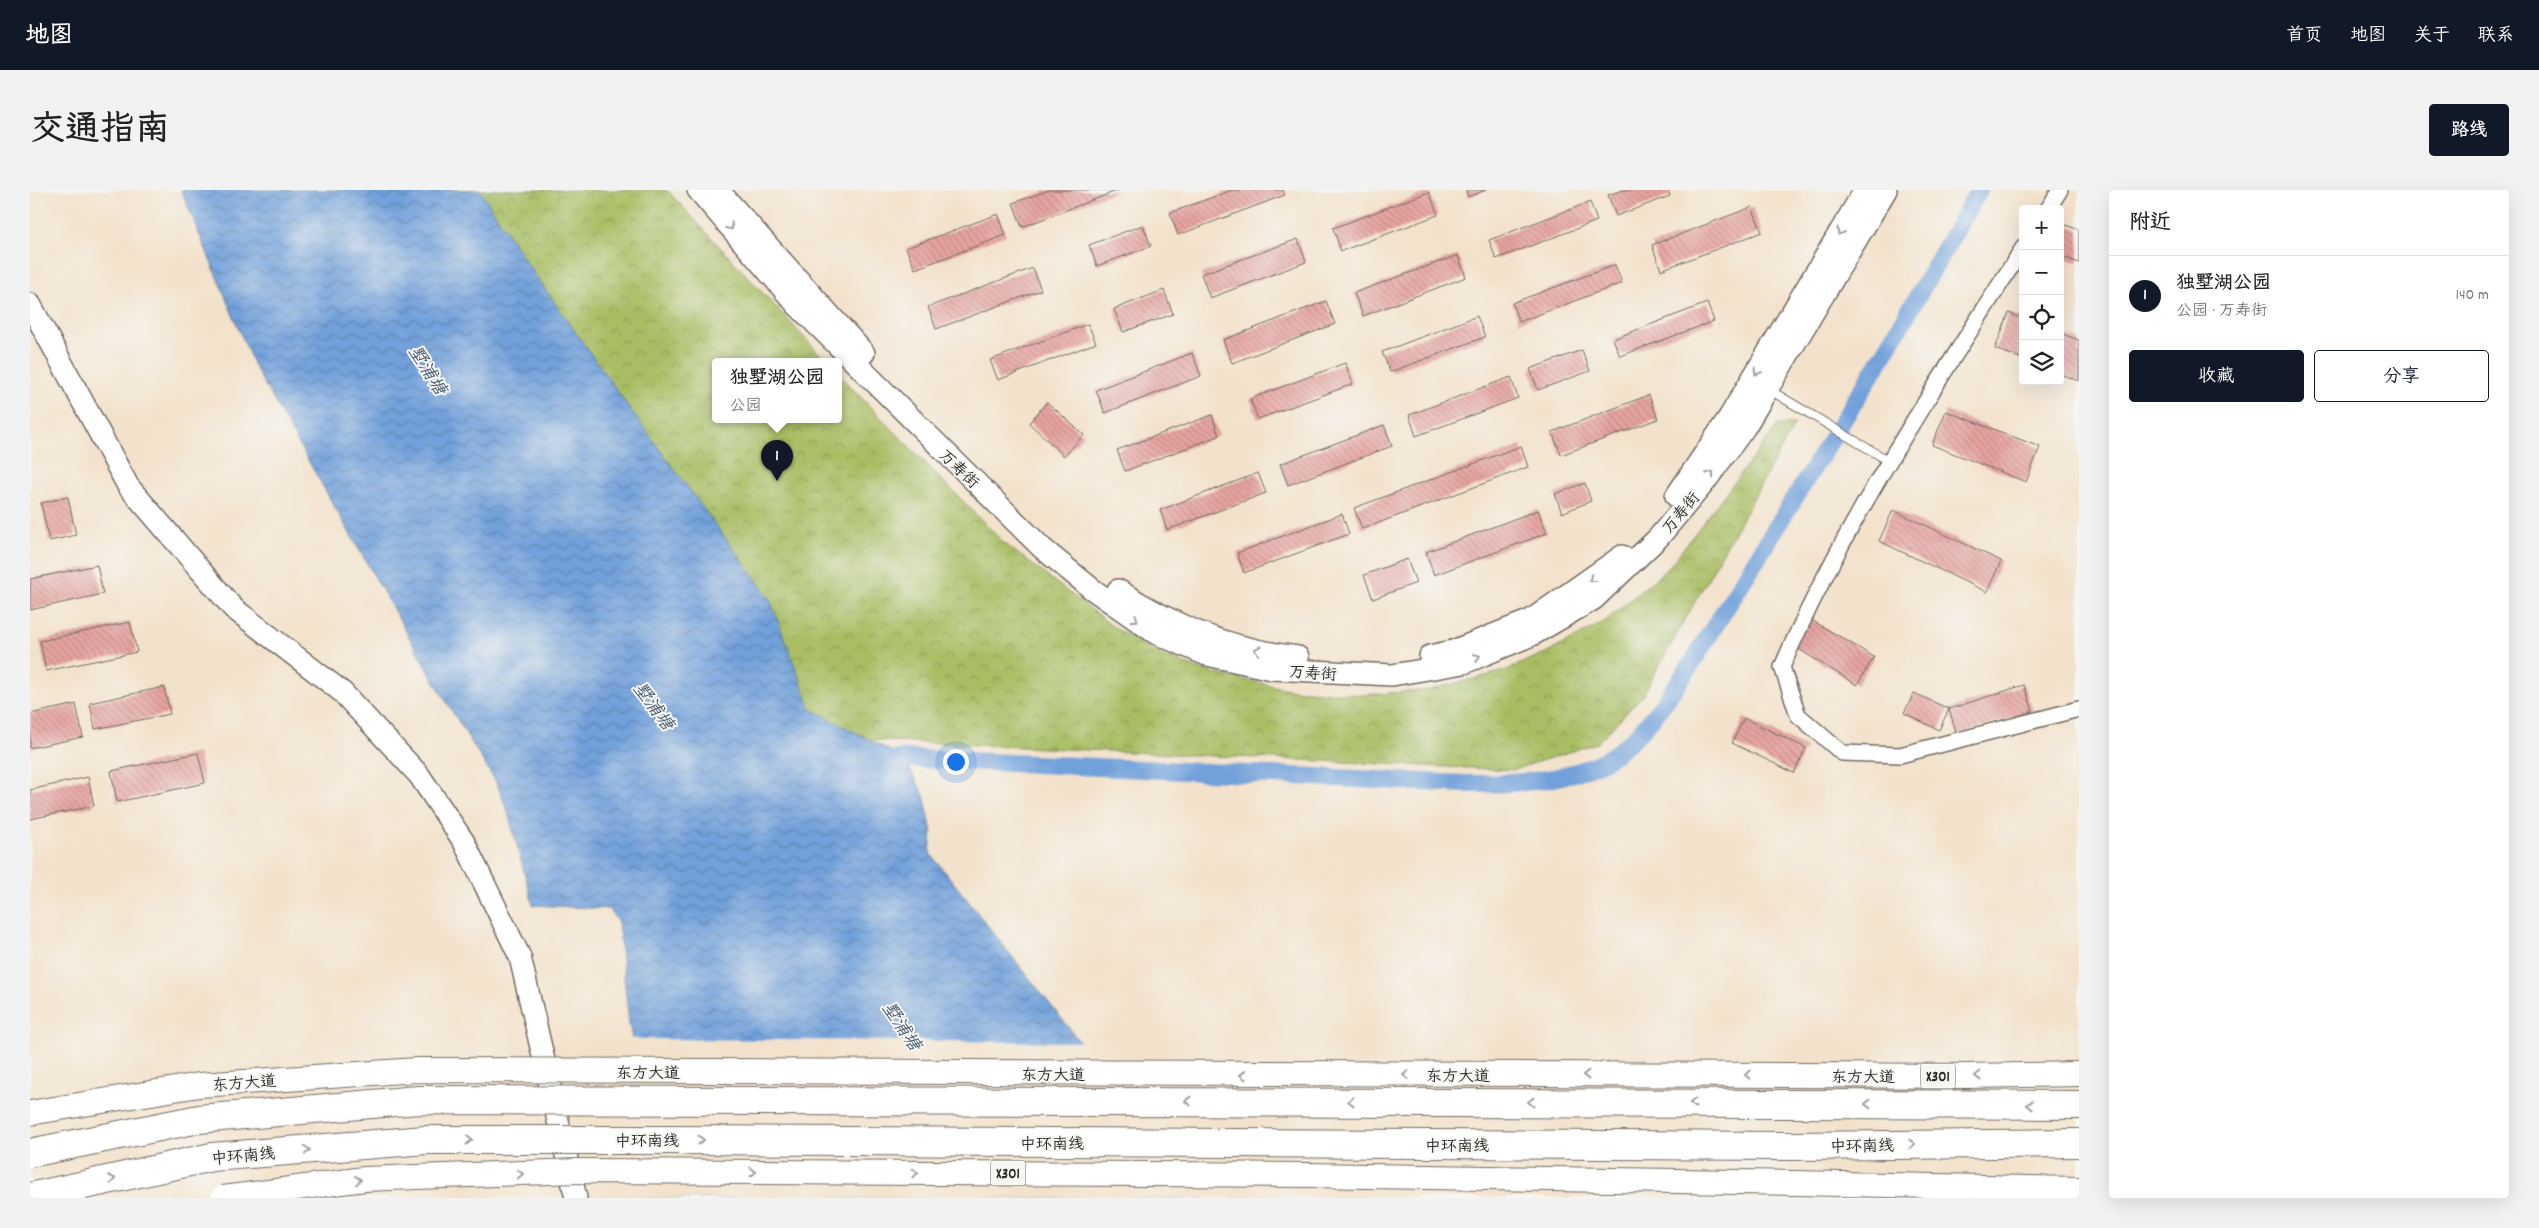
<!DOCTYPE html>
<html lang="zh">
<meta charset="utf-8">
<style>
:root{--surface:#fff;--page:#f2f2f2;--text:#222;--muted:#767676;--line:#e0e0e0;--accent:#111827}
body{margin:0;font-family:Dekko,"LXGW WenKai TC",sans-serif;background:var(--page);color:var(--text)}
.controls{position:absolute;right:15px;top:15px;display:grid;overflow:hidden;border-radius:5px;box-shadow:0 5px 20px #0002}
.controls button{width:45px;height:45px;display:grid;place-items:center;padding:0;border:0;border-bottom:1px solid var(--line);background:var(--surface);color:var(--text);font:25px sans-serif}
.you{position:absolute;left:925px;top:571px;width:18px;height:18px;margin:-12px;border:4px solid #fff;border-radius:50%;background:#1a73e8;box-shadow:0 0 0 8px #1a73e833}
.badge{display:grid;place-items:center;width:32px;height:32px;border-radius:50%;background:var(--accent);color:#fff;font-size:16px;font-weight:700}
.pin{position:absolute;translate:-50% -41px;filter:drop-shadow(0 1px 2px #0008)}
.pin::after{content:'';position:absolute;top:26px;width:18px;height:15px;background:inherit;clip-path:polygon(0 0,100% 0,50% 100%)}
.popup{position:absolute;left:682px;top:168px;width:130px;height:65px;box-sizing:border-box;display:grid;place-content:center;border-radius:5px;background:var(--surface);filter:drop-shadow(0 1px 4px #0005);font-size:16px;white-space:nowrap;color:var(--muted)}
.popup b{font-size:19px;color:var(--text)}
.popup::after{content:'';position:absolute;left:50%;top:100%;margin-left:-10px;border:10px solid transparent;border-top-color:var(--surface)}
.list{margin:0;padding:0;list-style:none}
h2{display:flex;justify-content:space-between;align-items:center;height:65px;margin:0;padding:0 20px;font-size:21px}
h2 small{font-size:16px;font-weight:400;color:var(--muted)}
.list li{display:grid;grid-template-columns:32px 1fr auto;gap:15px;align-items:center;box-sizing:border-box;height:80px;padding:0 20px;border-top:1px solid var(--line)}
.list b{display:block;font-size:19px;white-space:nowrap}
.list p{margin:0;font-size:16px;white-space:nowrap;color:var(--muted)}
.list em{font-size:16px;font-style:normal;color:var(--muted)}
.actions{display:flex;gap:10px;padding:15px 20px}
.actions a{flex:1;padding:11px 0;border:1px solid var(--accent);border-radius:5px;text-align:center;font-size:18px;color:var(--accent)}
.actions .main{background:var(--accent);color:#fff}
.icon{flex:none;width:28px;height:28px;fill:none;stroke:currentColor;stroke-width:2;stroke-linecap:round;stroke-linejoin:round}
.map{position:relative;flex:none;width:2049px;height:1008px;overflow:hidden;border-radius:5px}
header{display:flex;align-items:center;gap:30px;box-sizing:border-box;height:70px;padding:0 25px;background:var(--accent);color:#fff}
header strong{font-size:24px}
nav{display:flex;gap:28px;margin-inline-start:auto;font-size:18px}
.intro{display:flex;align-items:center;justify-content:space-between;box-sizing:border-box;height:120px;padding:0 30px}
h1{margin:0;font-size:35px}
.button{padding:12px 22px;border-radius:5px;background:var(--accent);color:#fff;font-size:18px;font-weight:700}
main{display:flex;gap:30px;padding:0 30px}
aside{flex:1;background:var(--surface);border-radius:5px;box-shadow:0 5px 20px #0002}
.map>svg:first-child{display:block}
.park{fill:url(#park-crowns);stroke:#6a7447}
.water{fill:url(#water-waves);stroke:#4e6682}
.pier{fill:#f3e2cb}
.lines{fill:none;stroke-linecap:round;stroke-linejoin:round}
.canal{stroke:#71a0da;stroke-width:18}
.building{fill:url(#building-back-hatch)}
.lane-casing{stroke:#716b63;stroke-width:10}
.street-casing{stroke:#716b63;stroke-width:18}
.secondary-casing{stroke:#716b63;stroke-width:24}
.primary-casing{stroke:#716b63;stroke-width:26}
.highway-casing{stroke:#716b63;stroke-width:30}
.lane{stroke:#fff;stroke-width:8}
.street{stroke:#fff;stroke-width:15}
.secondary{stroke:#fff;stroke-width:21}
.primary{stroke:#fff;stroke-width:24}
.highway{stroke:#fff;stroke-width:28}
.primary-bridge-casing{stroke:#716b63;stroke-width:26;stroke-linecap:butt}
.highway-bridge-casing{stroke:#716b63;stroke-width:30;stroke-linecap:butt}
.primary-bridge{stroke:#fff;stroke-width:24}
.highway-bridge{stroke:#fff;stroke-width:28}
.oneway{stroke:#a0a0a0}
.labels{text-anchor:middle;stroke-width:4;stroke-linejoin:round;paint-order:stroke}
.shield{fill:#f6f6f2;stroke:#686867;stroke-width:1}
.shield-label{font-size:15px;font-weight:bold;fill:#2b2b2b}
.street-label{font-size:16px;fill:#2b2b2b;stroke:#f6f6f2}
.water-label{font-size:18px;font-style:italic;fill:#475a71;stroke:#f6f6f2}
</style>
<header>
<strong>地图</strong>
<nav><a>首页</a><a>地图</a><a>关于</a><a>联系</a></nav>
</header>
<div class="intro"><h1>交通指南</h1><a class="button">路线</a></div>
<main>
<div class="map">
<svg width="2049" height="1008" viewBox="0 0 2049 1008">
<defs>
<pattern id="park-crowns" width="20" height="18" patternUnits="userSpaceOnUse" patternTransform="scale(1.25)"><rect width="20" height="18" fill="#a9be63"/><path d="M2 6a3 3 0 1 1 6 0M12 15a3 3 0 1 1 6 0" fill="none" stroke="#8a9b52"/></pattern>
<pattern id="water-waves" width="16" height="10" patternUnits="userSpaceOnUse" patternTransform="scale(1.25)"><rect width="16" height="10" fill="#71a0da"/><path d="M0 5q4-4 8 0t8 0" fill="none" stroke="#5d83b1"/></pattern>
<pattern id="building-back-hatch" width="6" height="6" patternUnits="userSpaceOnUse" patternTransform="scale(1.25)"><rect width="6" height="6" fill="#e7a4a1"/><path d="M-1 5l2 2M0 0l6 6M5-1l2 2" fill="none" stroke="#bb8683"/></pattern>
</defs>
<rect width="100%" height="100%" fill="#f6f6f2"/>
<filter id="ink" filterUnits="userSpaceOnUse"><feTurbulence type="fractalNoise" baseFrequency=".02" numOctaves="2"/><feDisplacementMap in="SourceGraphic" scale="10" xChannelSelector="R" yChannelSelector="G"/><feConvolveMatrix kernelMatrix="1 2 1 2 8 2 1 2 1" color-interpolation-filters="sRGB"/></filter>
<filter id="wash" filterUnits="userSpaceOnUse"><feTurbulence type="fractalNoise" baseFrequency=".0096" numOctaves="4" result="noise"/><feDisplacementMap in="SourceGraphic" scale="20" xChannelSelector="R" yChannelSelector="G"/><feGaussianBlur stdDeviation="1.12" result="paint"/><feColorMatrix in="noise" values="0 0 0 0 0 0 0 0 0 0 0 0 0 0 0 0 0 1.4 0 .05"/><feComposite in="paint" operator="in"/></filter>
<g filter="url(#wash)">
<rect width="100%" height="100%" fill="#f3e2cb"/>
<path class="park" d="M 393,0 L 637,0 L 797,172 L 686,172 L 686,230 L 808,230 L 808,184 L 974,353 L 1085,438 L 1133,466 L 1179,482 L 1263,500 L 1334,505 L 1399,500 L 1474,481 L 1526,458 L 1574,432 L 1639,377 L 1748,235 L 1765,234 L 1612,506 L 1567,553 L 1483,580 L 842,550 L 791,560 Z"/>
<path class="water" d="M 151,0 L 450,0 L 496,72 L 602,222 L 739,407 L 781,519 L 874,568 L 894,605 L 902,642 L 900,663 L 1174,1008 L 594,1008 L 577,971 L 672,977 L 673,904 L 608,881 L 599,833 L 588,732 L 579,719 L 503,715 L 477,619 L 466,592 L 414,508 L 224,176 Z"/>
<path class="pier" d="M 599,849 L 1054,852 L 1177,1008 L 591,1008 L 574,971 L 576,968 L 669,974 L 671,906 L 606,883 Z"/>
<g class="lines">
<path class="canal" d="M 852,572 L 874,568 L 1435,594 C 1484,594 1537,593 1580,567 C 1613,546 1636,510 1658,479 L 1853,166 L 1949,0"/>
</g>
<g id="blocks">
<g class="building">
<path d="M 1019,0 L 1089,0 L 992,37 L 983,13 Z"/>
<path d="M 1202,0 L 1253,0 L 1255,5 L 1148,45 L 1140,23 Z"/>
<path d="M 1436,0 L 1456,0 L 1438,7 Z"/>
<path d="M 1593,0 L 1638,0 L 1640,6 L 1586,26 L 1578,5 Z"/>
<path d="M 1399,2 L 1408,25 L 1311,61 L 1303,38 Z"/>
<path d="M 1560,12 L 1567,31 L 1466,69 L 1459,50 Z"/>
<path d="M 1722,17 L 1732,42 L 1631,80 L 1622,55 Z"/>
<path d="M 968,24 L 976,45 L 885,79 L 876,58 Z"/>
<path d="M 2033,34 L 2049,40 L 2049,73 L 2030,66 L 2030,42 Z"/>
<path d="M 1113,35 L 1121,56 L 1067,76 L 1059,55 Z"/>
<path d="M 1268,49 L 1276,72 L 1180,108 L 1171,84 Z"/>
<path d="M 1428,65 L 1436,87 L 1333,126 L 1324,103 Z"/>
<path d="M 1585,75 L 1592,93 L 1489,132 L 1482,113 Z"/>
<path d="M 1003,78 L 1011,100 L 906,139 L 898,117 Z"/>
<path d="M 1134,100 L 1143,124 L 1093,142 L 1084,119 Z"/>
<path d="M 1296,111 L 1305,134 L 1202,173 L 1193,150 Z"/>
<path d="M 1677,113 L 1684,131 L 1590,166 L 1583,149 Z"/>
<path d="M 1979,123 L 1993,129 L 1993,169 L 1965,159 Z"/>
<path d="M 1447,126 L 1455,147 L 1360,182 L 1352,162 Z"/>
<path d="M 1058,134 L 1066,153 L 968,190 L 960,170 Z"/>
<path d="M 2030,143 L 2049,150 L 2049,191 L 2030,184 Z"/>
<path d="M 1552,160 L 1560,181 L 1508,200 L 1500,179 Z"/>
<path d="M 1162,163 L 1171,186 L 1075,223 L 1066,200 Z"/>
<path d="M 1315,173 L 1323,194 L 1228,229 L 1220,209 Z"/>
<path d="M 1481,187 L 1488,208 L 1386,246 L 1379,225 Z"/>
<path d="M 1619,205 L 1628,229 L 1531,265 L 1522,242 Z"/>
<path d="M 1017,212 L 1054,245 L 1034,266 L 999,233 Z"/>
<path d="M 1916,221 L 2010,257 L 1996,292 L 1902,255 Z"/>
<path d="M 1182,225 L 1189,246 L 1095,281 L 1087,260 Z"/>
<path d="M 1354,235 L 1362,256 L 1258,295 L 1250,274 Z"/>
<path d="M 1491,256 L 1498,277 L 1332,339 L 1324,318 Z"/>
<path d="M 1228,283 L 1236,303 L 1137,340 L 1130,320 Z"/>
<path d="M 1555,293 L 1561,311 L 1532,323 L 1525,304 Z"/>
<path d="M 38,307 L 46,345 L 19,351 L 11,313 Z"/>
<path d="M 1508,320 L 1517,343 L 1404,385 L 1396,362 Z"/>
<path d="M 1863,320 L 1971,371 L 1957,402 L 1849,351 Z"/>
<path d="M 1312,324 L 1319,344 L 1214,383 L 1207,363 Z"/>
<path d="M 1377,369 L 1386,393 L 1343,409 L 1334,385 Z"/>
<path d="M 67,375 L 73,404 L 0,420 L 0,389 Z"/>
<path d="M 1778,428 L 1844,467 L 1827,495 L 1762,455 Z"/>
<path d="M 100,432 L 107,462 L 16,481 L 10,451 Z"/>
<path d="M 1994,495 L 2003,521 L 1927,545 L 1919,519 L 1909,540 L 1874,523 L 1884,503 L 1919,519 Z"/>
<path d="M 134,497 L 140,524 L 65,539 L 60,513 Z"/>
<path d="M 46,514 L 53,547 L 0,558 L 0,524 Z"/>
<path d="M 1714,528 L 1776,558 L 1764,583 L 1702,553 Z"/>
<path d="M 168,563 L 175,593 L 87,612 L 81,581 Z"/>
<path d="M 58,587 L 64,616 L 0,629 L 0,600 Z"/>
</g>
</g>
</g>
<g filter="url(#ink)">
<use href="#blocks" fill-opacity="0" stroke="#716b63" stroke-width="1"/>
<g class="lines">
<g class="lane-casing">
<path id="lane" d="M 1738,199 L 1859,271"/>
</g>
<g class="street-casing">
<g id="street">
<path d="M 2018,19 L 2030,0"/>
<path d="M 1993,58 C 1907,194 1816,328 1752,477 L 1768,525 L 1812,563 L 1870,565 L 2049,519"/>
</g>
</g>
<g class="secondary-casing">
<g id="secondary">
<path d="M 668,0 L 767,115 L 1012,358 L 1062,399 L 1125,443 L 1177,465 L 1242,479 L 1362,485 L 1434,473 L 1502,445 L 1564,409 L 1628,348 L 1675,292 L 1715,237 L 1856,0"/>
<path d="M 688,0 L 834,163"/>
<path d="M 0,114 L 98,296 L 203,418 L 312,502 L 389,585 L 434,652 L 490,767 L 546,1008"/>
<path d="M 1646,306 L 1700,226 L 1835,0"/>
<path d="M 1088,400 C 1146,437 1199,459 1268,467"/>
<path d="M 1400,466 L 1423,461 L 1501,430 L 1592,366"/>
</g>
</g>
<g class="primary-casing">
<g id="primary">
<path d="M 1767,885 L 1934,886 L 2049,884"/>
<path d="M 1765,993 L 2049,999"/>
</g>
</g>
<g class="highway-casing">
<g id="highway">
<path d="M 1764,914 L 2049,915"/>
<path d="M 1763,956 L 2049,953"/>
</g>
</g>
<use href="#lane" class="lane"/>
<use href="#street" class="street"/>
<use href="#secondary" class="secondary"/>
<use href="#primary" class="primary"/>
<use href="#highway" class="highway"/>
<g class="primary-bridge-casing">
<g id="primary-bridge">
<path d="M 0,923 L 169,895 L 387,880 L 1767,885"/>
<path d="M 193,1008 L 334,989 L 547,981 L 1278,985 L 1765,993"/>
</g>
</g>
<g class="highway-bridge-casing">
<g id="highway-bridge">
<path d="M 0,963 L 169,929 L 388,910 L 1764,914"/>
<path d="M 0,1007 L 182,967 L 396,950 L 640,950 L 1763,956"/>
</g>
</g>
<use href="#primary-bridge" class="primary-bridge"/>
<use href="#highway-bridge" class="highway-bridge"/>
</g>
<defs><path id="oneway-chevron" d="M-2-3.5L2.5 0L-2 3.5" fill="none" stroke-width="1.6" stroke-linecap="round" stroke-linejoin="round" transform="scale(1.25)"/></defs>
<g class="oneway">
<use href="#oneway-chevron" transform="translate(700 37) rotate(49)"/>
<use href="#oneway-chevron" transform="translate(1810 42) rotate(121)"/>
<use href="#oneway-chevron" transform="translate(1727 182) rotate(121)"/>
<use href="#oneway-chevron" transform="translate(1681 284) rotate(-54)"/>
<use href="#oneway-chevron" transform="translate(1562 389) rotate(143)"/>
<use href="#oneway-chevron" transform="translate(1105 429) rotate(35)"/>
<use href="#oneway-chevron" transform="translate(1227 460) rotate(-167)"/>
<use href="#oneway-chevron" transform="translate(1447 467) rotate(-22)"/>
<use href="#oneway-chevron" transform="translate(1213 885) rotate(-180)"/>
<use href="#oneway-chevron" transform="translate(1376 885) rotate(-180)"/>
<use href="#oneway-chevron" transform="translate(1556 885) rotate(-180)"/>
<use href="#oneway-chevron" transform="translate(1718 885) rotate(-180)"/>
<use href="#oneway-chevron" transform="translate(1948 886) rotate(179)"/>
<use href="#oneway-chevron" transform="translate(1158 911) rotate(180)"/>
<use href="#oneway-chevron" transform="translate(1321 911) rotate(-180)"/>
<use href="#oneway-chevron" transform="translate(1501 912) rotate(-180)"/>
<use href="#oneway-chevron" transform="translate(1663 913) rotate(-180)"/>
<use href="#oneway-chevron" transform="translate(1838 914) rotate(-180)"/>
<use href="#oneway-chevron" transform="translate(2000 915) rotate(-180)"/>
<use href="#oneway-chevron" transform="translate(439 950)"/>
<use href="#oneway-chevron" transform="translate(671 950)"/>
<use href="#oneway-chevron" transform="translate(1882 954) rotate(-1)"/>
<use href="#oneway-chevron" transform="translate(277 960) rotate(-5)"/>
<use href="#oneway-chevron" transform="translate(723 982)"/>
<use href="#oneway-chevron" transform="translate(885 983)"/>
<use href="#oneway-chevron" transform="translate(490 984) rotate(-2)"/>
<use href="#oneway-chevron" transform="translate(82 989) rotate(-12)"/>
<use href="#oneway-chevron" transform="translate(328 990) rotate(-7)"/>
</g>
</g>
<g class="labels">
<g class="shield">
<rect x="1890.5" y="873.5" width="35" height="25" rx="4"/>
<rect x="960.5" y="970.5" width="35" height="25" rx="4"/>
</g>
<g class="shield-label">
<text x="1908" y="891">X301</text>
<text x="978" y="988">X301</text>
</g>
<g class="street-label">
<text transform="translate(930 278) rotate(44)" y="6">万寿街</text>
<text transform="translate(1650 322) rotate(-50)" y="6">万寿街</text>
<text transform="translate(1283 482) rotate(4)" y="6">万寿街</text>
<text x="618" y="888">东方大道</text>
<text x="1023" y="890">东方大道</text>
<text x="1428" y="891">东方大道</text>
<text x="1833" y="892">东方大道</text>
<text transform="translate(214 892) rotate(-4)" y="6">东方大道</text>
<text x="617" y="956">中环南线</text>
<text x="1022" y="959">中环南线</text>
<text x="1427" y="961">中环南线</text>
<text transform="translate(1832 955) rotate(-1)" y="6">中环南线</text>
<text transform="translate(213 965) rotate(-5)" y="6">中环南线</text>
</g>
<g class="water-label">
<text transform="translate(398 180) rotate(58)" y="6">墅浦塘</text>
<text transform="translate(624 516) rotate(53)" y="6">墅浦塘</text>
<text transform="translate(872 836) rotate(56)" y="6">墅浦塘</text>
</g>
</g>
</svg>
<div class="controls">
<button>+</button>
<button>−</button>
<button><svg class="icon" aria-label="locate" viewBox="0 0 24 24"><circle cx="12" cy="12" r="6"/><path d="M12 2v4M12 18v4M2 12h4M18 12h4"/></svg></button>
<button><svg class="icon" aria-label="layers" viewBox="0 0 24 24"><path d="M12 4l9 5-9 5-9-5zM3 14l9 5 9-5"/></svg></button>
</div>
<div class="you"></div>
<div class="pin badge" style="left:747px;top:291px">1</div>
<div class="popup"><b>独墅湖公园</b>公园</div>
</div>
<aside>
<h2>附近<small></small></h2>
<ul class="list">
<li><span class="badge">1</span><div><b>独墅湖公园</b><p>公园 · 万寿街</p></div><em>140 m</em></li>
</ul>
<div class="actions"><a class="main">收藏</a><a>分享</a></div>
</aside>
</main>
